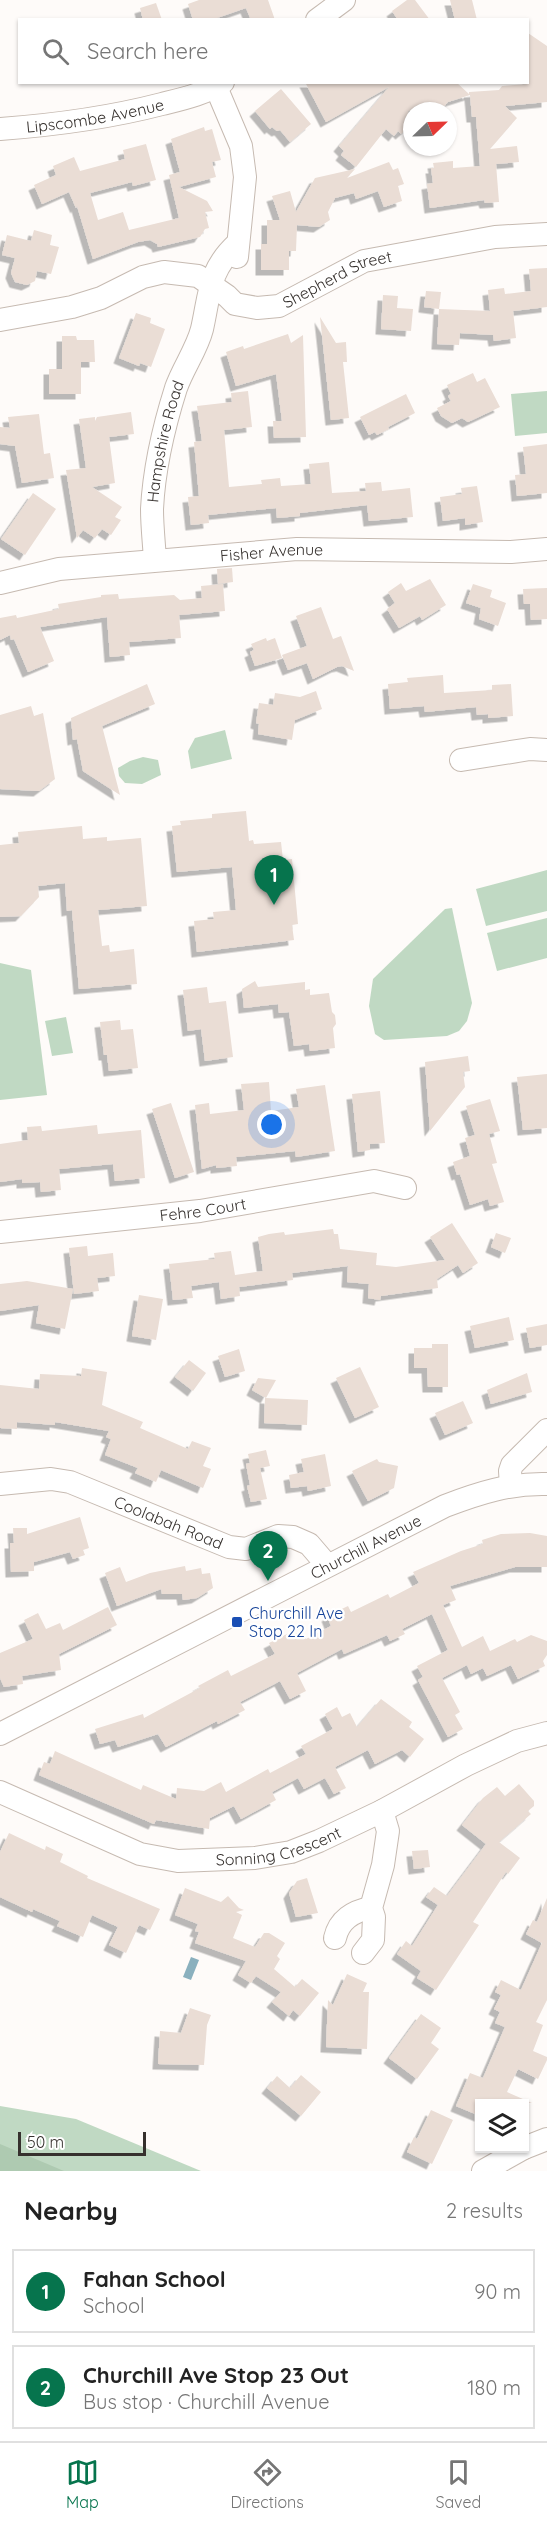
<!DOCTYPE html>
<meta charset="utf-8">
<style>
:root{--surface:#fff;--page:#f2f2f2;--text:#222;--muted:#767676;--line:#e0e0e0;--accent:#06744d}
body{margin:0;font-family:Quicksand,sans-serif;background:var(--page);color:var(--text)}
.controls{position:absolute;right:18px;bottom:18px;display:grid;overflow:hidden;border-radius:0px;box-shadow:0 2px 4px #0004}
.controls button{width:54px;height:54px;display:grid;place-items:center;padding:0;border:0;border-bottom:2px solid var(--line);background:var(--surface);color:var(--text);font:30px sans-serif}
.compass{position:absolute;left:403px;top:102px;width:54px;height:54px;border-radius:50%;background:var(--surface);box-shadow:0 2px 4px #0004;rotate:67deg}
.scale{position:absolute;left:18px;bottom:15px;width:128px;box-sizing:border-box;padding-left:6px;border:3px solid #36312e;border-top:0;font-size:16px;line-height:21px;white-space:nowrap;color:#36312e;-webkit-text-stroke:4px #fff;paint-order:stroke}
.you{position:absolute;left:272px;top:1125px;width:21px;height:21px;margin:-15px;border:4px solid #fff;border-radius:50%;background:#1a73e8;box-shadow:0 0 0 9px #1a73e833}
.badge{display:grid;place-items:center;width:39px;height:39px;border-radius:50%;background:var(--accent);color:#fff;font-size:20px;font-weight:700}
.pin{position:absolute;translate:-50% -50px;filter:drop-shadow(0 2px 3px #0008)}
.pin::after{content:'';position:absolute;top:32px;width:21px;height:18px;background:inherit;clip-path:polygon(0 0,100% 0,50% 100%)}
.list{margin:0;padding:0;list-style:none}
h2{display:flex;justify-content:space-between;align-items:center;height:78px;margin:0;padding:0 24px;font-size:26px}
h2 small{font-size:20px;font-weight:400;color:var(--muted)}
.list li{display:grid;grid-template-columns:39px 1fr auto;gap:18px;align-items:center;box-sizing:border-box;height:84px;margin:0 12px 12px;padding:0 12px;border:2px solid var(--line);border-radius:0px}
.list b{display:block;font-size:22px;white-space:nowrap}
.list p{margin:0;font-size:20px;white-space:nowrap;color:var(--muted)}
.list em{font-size:20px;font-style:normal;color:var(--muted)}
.icon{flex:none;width:33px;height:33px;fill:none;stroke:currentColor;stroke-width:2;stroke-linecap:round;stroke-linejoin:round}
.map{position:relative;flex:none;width:547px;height:2171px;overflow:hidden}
.search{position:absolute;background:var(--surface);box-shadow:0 2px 4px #0004;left:18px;right:18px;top:18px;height:66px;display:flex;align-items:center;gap:15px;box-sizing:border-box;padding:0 21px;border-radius:0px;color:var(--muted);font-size:22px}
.sheet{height:270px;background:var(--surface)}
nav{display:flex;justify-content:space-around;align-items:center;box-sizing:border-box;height:84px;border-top:2px solid var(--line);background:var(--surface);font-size:16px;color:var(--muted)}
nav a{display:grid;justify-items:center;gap:3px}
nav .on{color:var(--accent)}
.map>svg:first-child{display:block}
.green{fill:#c0d9c3}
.forest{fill:#aecab1}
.water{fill:#8ab0be}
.building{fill:#eaddd5;filter:url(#shadow)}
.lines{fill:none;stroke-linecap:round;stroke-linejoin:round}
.minor-casing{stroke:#c6bab1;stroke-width:24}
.minor{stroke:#fff;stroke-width:22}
.transit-dot{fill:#1a4fb4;stroke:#fff;stroke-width:2}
.labels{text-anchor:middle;stroke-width:4.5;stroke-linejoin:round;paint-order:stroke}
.street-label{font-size:16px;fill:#36312e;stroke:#fff}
.transit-label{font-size:16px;fill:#164399;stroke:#fff;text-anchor:start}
</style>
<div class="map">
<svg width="547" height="2171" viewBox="0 0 547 2171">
<defs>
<filter id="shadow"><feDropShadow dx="-5.5" dy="5.5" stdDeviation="0" flood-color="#0004"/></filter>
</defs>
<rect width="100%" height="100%" fill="#fefbf9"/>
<g class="green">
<path d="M 547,391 L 547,433 L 515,436 L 511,394 Z"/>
<path d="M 225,730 L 232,759 L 191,769 L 188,751 L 195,738 Z"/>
<path d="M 143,757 L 158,760 L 161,775 L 142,784 L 125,783 L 119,776 L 118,768 L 130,761 Z"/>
<path d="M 547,870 L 547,911 L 486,926 L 476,889 Z"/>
<path d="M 452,908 L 472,1003 L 467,1021 L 459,1031 L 447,1036 L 384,1040 L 375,1034 L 369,1006 L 373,979 L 445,909 Z"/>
<path d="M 547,918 L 547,958 L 497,971 L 487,933 Z"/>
<path d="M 0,963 L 31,970 L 47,1095 L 0,1100 Z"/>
<path d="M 66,1017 L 73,1053 L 52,1056 L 45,1021 Z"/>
<path d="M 0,2106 L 76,2119 L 201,2171 L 0,2171 Z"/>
</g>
<path class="forest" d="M 0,2144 L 64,2171 L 0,2171 Z"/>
<path class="water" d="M 191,1957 L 199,1960 L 191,1980 L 183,1977 Z"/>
<g class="building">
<path d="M 199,0 L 268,0 L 275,20 L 251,20 L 246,8 L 211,20 L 193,20 L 188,4 Z"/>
<path d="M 407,0 L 415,0 L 430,20 L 398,20 L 392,11 Z"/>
<path d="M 450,0 L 472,0 L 477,20 L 455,20 Z"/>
<path d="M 156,3 L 162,20 L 143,20 L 140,8 Z"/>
<path d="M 528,33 L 547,46 L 547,102 L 505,106 L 517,118 L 490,149 L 517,146 L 519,162 L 496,164 L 499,202 L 485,203 L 484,200 L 430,208 L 427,184 L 433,183 L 431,168 L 434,168 L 433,163 L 453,161 L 453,168 L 480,166 L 476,117 L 472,117 L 470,95 L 448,102 L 440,111 L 408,111 L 412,123 L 408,128 L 401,134 L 398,131 L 394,136 L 386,129 L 356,167 L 341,155 L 344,151 L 339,146 L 389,87 L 326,122 L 305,82 L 456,82 L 469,94 L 469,92 L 499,90 L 502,86 L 528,84 Z"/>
<path d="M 281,89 L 311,124 L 290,142 L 280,130 L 277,131 L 272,127 L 270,129 L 255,111 Z"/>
<path d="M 204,127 L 205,131 L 212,129 L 221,160 L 212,162 L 216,177 L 179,187 L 207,201 L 213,211 L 205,212 L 209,228 L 205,229 L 200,237 L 158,247 L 157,244 L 150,240 L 138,242 L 93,259 L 77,206 L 76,208 L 69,192 L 42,204 L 34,185 L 56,175 L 53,166 L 74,157 L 80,171 L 125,159 L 123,150 L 146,144 L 156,180 L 133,186 L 132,182 L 90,193 L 98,220 L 123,212 L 129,230 L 179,218 L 169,175 L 180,172 L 171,139 Z"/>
<path d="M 389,162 L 393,170 L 398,168 L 404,184 L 398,186 L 402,201 L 384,207 L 378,191 L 356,199 L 354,193 L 335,198 L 328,212 L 330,220 L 319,227 L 297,225 L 296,251 L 289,251 L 289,270 L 261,270 L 261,244 L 267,244 L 267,220 L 280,220 L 272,196 L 290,191 L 296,212 L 315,178 L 355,169 L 347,178 Z"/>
<path d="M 34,230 L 52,235 L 50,245 L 59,247 L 51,274 L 37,271 L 35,281 L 27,285 L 15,282 L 11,273 L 15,258 L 2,255 L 7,235 L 31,241 Z"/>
<path d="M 547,268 L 547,307 L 513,311 L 516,338 L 494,341 L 493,335 L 460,333 L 459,345 L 437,344 L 439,309 L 490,311 L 488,290 L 504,288 L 505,294 L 531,291 L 529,269 Z"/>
<path d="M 426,291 L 441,292 L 439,309 L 424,307 Z"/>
<path d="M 383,295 L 398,296 L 397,308 L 413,309 L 411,331 L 381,329 Z"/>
<path d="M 136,313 L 151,318 L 150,323 L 165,329 L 151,367 L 140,363 L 139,366 L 119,358 Z"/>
<path d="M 320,317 L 336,343 L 346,342 L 347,362 L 343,362 L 349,418 L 331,420 Z"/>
<path d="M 288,334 L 291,343 L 303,335 L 306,437 L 274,438 L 273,421 L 282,421 L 276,374 L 236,386 L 226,352 L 243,346 L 244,349 Z"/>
<path d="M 62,336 L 76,336 L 77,340 L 94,340 L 95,362 L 81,362 L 81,394 L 49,394 L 49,369 L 62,369 Z"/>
<path d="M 473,373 L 477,382 L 485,378 L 500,407 L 468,422 L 462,418 L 452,423 L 441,416 L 437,408 L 451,401 L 448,396 L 451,394 L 447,385 Z"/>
<path d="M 248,391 L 252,427 L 224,430 L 229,487 L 262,484 L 261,480 L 280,478 L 281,486 L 311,484 L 309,464 L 329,462 L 332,493 L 366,491 L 365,483 L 381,482 L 382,491 L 410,488 L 413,517 L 369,521 L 367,505 L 300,513 L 300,516 L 277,518 L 276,508 L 208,515 L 209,523 L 191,525 L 188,497 L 199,496 L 194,442 L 202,441 L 197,406 L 232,402 L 231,393 Z"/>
<path d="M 406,394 L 415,413 L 388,427 L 389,429 L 377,435 L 375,432 L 369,435 L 360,417 Z"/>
<path d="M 131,412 L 134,434 L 109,437 L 115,483 L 92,487 L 122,507 L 115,517 L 121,520 L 111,535 L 102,529 L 95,538 L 83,530 L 77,538 L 66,470 L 86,468 L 79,419 L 95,417 L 95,421 L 97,417 Z"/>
<path d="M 39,414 L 44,454 L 50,453 L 54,478 L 22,483 L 15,446 L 0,444 L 0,427 L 10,428 L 8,417 Z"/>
<path d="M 547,444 L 547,493 L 517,496 L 515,475 L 526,474 L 523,447 Z"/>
<path d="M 477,486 L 483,522 L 465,525 L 465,518 L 443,521 L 440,497 L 462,494 L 461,488 Z"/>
<path d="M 33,493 L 56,509 L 25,555 L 1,539 Z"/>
<path d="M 232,568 L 233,582 L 218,584 L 217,569 Z"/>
<path d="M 430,579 L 446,605 L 422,620 L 420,616 L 399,628 L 387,609 L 395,603 L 388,592 L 401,583 L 406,591 Z"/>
<path d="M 223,584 L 225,611 L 179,615 L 181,638 L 129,642 L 130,655 L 110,657 L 107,617 L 40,627 L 54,661 L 28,672 L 14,639 L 11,640 L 10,635 L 0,640 L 0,618 L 16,615 L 17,618 L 59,609 L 58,604 L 101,597 L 101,595 L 118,594 L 119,599 L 174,595 L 180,600 L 202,598 L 201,586 Z"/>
<path d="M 473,584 L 492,590 L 490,597 L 506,603 L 498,626 L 479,619 L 481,608 L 466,603 Z"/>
<path d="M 547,588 L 547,619 L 531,620 L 530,604 L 524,604 L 523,589 Z"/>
<path d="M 321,607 L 333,639 L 341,636 L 354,671 L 342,666 L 337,667 L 313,679 L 307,663 L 288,670 L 282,655 L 307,646 L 296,616 Z"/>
<path d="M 266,638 L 267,641 L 275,638 L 282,658 L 255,666 L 250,652 L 254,650 L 251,644 Z"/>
<path d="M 443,675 L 444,693 L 492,690 L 492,685 L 511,684 L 513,716 L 488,718 L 488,714 L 477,715 L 476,707 L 425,712 L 424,706 L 390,709 L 388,684 L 408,682 L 407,678 Z"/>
<path d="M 147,684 L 155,704 L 102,726 L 120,795 L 83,771 L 77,739 L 73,740 L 71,718 Z"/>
<path d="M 316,691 L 322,709 L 295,720 L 292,740 L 258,734 L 259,724 L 256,723 L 259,703 L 273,705 L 275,693 L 300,697 Z"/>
<path d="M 31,706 L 34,716 L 43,713 L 55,779 L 39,791 L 0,789 L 0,715 Z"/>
<path d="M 246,811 L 249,841 L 253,840 L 254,844 L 281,842 L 283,860 L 292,859 L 298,924 L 292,925 L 294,940 L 197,952 L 194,921 L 214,919 L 213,912 L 236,910 L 232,867 L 177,872 L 172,826 L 181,825 L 180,821 L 212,818 L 212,814 Z"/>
<path d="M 82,826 L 83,839 L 107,837 L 107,841 L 141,838 L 147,906 L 98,910 L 102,946 L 109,945 L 110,952 L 134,949 L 137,984 L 79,989 L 72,910 L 67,911 L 65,883 L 38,886 L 39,897 L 21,916 L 0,917 L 0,845 L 19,843 L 18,832 Z"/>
<path d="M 255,981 L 258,987 L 305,982 L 305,990 L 310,989 L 310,995 L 329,993 L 332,1012 L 335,1015 L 336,1024 L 333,1028 L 335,1048 L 310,1051 L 309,1044 L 294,1046 L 289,1012 L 279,1013 L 278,1004 L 244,1008 L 242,989 Z"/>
<path d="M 207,987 L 209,1003 L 226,1001 L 233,1057 L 205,1061 L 201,1029 L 188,1031 L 183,990 Z"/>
<path d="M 120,1020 L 121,1030 L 133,1029 L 138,1068 L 109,1071 L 107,1055 L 104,1055 L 100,1022 Z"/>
<path d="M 468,1056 L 470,1071 L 463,1072 L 465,1087 L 430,1131 L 425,1062 Z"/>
<path d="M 547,1074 L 547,1128 L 523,1130 L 517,1077 Z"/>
<path d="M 269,1082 L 271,1111 L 299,1107 L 296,1089 L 325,1085 L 335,1151 L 296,1157 L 295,1151 L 236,1157 L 237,1166 L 216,1168 L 216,1165 L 202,1169 L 195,1105 L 209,1103 L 210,1114 L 244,1110 L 241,1084 Z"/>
<path d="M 380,1091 L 385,1143 L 370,1144 L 370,1150 L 358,1152 L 352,1094 Z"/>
<path d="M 490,1099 L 500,1131 L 489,1134 L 497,1163 L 492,1164 L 504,1202 L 490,1206 L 488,1199 L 470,1205 L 460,1174 L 457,1175 L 453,1162 L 470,1156 L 465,1138 L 475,1135 L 466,1106 Z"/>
<path d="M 171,1103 L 194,1172 L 175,1178 L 152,1109 Z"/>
<path d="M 97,1125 L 98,1134 L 141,1130 L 145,1178 L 115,1181 L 113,1164 L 59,1169 L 61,1190 L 41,1192 L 40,1182 L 22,1183 L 22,1179 L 0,1182 L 0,1144 L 28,1140 L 27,1127 L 41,1126 L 42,1131 Z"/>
<path d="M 452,1223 L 478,1263 L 463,1273 L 458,1265 L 437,1279 L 438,1288 L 381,1296 L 380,1300 L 368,1298 L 369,1284 L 347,1282 L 348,1266 L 292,1273 L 293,1280 L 239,1287 L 240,1296 L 221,1299 L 219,1282 L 191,1286 L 193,1298 L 173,1300 L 169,1264 L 215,1259 L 214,1253 L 231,1251 L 235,1275 L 263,1271 L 258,1237 L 269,1234 L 284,1232 L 285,1235 L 333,1229 L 334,1234 L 338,1234 L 340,1249 L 377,1253 L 376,1265 L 396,1267 L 445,1260 L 430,1237 Z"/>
<path d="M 496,1233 L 511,1238 L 505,1253 L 491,1247 Z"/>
<path d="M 87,1246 L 88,1256 L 113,1253 L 115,1276 L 97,1278 L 99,1291 L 74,1294 L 69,1248 Z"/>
<path d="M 27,1281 L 73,1289 L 65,1329 L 36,1323 L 39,1305 L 0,1311 L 0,1284 Z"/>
<path d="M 139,1295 L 163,1299 L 156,1340 L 132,1336 Z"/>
<path d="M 509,1317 L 514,1340 L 475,1348 L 470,1326 Z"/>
<path d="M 547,1324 L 547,1345 L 530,1348 L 526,1328 Z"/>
<path d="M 432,1344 L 448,1344 L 448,1387 L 428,1387 L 427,1368 L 414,1368 L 414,1348 L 432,1348 Z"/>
<path d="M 239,1349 L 245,1371 L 225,1377 L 218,1356 Z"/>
<path d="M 189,1360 L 206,1373 L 193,1391 L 175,1377 Z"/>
<path d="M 360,1367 L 379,1407 L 355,1418 L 336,1378 Z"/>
<path d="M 82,1368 L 107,1372 L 102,1405 L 143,1422 L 140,1428 L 188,1449 L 192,1441 L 211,1448 L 203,1466 L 211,1469 L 203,1488 L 161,1470 L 156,1482 L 135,1473 L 138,1468 L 105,1455 L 111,1439 L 106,1437 L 109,1431 L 55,1422 L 55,1425 L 17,1422 L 17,1429 L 0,1428 L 0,1385 L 39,1389 L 40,1374 L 81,1376 Z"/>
<path d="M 527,1373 L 532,1392 L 491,1404 L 487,1390 Z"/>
<path d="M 258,1378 L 276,1380 L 266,1398 L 252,1390 Z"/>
<path d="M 265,1398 L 308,1400 L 307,1425 L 264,1423 Z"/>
<path d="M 463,1401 L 473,1423 L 445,1435 L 435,1413 Z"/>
<path d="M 266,1450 L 270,1466 L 260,1468 L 267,1499 L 251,1502 L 247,1486 L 250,1485 L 246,1464 L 250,1463 L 248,1454 Z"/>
<path d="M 325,1454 L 331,1486 L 308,1491 L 307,1486 L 291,1488 L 289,1475 L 304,1472 L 301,1459 Z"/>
<path d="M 377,1459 L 379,1462 L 398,1466 L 394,1488 L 368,1501 L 352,1471 Z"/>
<path d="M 80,1517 L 89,1548 L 83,1550 L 85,1555 L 73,1559 L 70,1552 L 34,1562 L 34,1571 L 11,1572 L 10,1543 L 14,1543 L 13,1528 L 27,1528 L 27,1534 Z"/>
<path d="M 530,1533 L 547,1536 L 547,1567 L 515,1567 L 450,1586 L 456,1600 L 443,1605 L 462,1647 L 483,1636 L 490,1651 L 515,1639 L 517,1642 L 531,1635 L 547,1641 L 547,1655 L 543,1661 L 545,1666 L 518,1679 L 511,1665 L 487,1676 L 483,1668 L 471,1674 L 467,1665 L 442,1678 L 460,1712 L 455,1715 L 463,1729 L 448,1737 L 418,1680 L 423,1677 L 417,1666 L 448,1650 L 432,1614 L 402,1629 L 405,1634 L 390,1641 L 387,1635 L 344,1654 L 342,1649 L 297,1673 L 306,1691 L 290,1699 L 280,1681 L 240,1702 L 245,1710 L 218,1724 L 217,1721 L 166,1747 L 158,1734 L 118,1747 L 115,1740 L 100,1744 L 95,1729 L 143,1714 L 144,1718 L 200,1688 L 198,1686 L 228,1670 L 231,1676 L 275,1654 L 269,1643 L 289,1633 L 291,1636 L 302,1631 L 306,1639 L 331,1626 L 327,1616 L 348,1606 L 351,1612 L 388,1594 L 390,1598 L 419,1583 L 413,1572 L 461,1551 L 483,1544 L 482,1540 L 501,1534 Z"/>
<path d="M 185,1566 L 186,1571 L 201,1568 L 202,1574 L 210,1573 L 213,1588 L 197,1598 L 183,1600 L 182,1594 L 162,1594 L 161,1589 L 117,1606 L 105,1573 L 120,1567 L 126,1582 L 150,1573 Z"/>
<path d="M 108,1607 L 117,1625 L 59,1654 L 61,1670 L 22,1676 L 23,1684 L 4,1687 L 0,1678 L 0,1653 L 33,1639 L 24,1620 L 38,1613 L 46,1629 L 60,1623 L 63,1630 Z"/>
<path d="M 381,1699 L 412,1722 L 409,1727 L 424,1739 L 410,1757 L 402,1750 L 375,1764 L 368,1750 L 335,1767 L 346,1788 L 334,1794 L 325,1778 L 304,1789 L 298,1778 L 272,1792 L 276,1800 L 241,1819 L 234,1806 L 210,1818 L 209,1829 L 156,1820 L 154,1824 L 39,1775 L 44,1762 L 50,1764 L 55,1751 L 141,1790 L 143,1785 L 176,1799 L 177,1788 L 204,1791 L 221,1782 L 226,1792 L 268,1769 L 270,1773 L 306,1754 L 301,1746 L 333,1729 L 325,1714 L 337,1707 L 342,1717 L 350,1713 L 357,1727 Z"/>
<path d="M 519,1784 L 534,1801 L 534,1806 L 528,1811 L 531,1814 L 499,1842 L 520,1858 L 508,1874 L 506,1872 L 473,1922 L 479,1925 L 436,1990 L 417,1978 L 421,1971 L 397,1954 L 406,1941 L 412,1946 L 438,1905 L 426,1897 L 434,1887 L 447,1896 L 486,1844 L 462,1825 L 483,1798 L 497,1787 L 505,1796 Z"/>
<path d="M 9,1833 L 45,1850 L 46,1846 L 63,1854 L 60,1862 L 88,1876 L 87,1878 L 160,1909 L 150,1930 L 139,1925 L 126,1953 L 109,1945 L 118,1927 L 92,1915 L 83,1937 L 57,1926 L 60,1921 L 33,1909 L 32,1912 L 0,1897 L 0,1852 Z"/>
<path d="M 428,1850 L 430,1867 L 414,1869 L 412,1851 Z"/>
<path d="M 307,1878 L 318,1913 L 296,1917 L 289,1893 L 297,1881 Z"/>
<path d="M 185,1888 L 221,1902 L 228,1896 L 239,1908 L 244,1910 L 236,1912 L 242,1915 L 233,1938 L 255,1947 L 264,1933 L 269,1933 L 285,1943 L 277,1956 L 280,1959 L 274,1969 L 295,1987 L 302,1979 L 319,1993 L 300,2016 L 293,2010 L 289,2016 L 272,2002 L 281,1992 L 256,1976 L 251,1983 L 238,1975 L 246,1961 L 195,1943 L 199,1932 L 195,1931 L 198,1924 L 175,1915 Z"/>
<path d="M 547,1898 L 547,2000 L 536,2022 L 543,2025 L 533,2051 L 547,2057 L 547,2060 L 538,2079 L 518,2069 L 507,2092 L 532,2103 L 480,2103 L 480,2116 L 456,2106 L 470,2073 L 483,2078 L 505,2027 L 495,2023 L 500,2012 L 494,2009 L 501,1995 L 495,1992 L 501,1980 L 521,1990 L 542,1943 L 526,1934 L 533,1920 L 537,1922 Z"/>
<path d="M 347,1974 L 367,1983 L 363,1992 L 369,1992 L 367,2049 L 326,2047 L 328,2000 L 333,2005 Z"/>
<path d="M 190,2008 L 211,2015 L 207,2025 L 204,2065 L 158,2064 L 160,2031 L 181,2033 Z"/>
<path d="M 421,2014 L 441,2028 L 431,2043 L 439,2049 L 417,2079 L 389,2058 Z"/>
<path d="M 301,2075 L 321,2092 L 301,2116 L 267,2088 L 277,2076 L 290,2088 Z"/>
<path d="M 431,2110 L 453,2120 L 432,2164 L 407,2152 L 414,2137 L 417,2139 Z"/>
</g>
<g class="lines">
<g class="minor-casing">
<g id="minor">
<path d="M 317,20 L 344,0"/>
<path d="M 216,87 L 241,146 L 245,177 L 237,257"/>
<path id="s1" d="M 0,129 C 55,125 108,118 162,104 C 182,99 205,94 223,82"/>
<path id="s2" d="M 0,320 L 72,307 L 101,298 L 143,277 L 164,272 L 198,276 L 227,296 L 235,304 L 257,308 L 279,306 L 364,261 L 495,237 L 547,234"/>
<path id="s3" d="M 155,560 C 154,543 152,526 152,509 C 154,469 164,426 176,388 C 183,368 197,349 202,329 C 210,294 208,270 238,243"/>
<path id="s4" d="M 0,583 L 59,569 L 297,549 L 511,552 L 547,549"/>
<path d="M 461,760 L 530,749 L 547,750"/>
<path id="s5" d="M 0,1232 L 200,1211 L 374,1181 L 405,1188"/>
<path id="s6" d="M 0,1484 L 51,1479 L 70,1482 L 229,1547 L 246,1549 L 278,1536 L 293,1537 L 309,1544 L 327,1565"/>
<path d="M 511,1486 L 510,1471 L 512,1465 L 547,1430"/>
<path id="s7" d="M 0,1734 L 445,1506 C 479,1493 510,1483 547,1484"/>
<path id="s8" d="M 0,1792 L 140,1854 L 178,1861 L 255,1858 L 291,1852 L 319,1841 L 382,1811 L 466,1765 L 517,1741 L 547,1733"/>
<path d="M 335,1938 C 339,1920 353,1911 371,1908"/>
<path d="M 363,1953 L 373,1940 L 374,1917 L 371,1908 L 383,1865 L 388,1831 L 382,1811"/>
<path d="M 524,2148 L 547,2139"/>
<path d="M 483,2171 L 524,2148"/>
</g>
</g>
<use href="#minor" class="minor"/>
</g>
<rect class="transit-dot" x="231" y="1616" width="12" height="12" rx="3"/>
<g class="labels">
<g class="street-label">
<text dy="6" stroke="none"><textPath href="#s1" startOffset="96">Lipscombe Avenue</textPath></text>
<text dy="6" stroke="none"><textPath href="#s2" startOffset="362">Shepherd Street</textPath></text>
<text dy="6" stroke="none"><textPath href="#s3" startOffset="120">Hampshire Road</textPath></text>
<text dy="6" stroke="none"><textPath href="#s4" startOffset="274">Fisher Avenue</textPath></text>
<text dy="6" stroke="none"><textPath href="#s5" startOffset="204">Fehre Court</textPath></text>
<text dy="6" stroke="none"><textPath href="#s6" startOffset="177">Coolabah Road</textPath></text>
<text dy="6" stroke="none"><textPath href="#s7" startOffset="411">Churchill Avenue</textPath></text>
<text dy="6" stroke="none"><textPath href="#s8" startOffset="294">Sonning Crescent</textPath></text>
</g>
<g class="transit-label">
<text x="249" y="1619">Churchill Ave<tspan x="249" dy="18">Stop 22 In</tspan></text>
</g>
</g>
</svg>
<div class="controls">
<button><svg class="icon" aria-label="layers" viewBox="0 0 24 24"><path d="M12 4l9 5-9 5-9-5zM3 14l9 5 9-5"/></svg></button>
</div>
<svg class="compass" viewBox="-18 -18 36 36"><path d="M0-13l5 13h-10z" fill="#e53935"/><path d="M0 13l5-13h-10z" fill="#767676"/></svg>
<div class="scale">50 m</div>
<div class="you"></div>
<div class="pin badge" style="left:274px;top:905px">1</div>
<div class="pin badge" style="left:268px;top:1581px">2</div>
<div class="search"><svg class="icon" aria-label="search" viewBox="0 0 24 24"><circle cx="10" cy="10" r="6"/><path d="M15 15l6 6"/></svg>Search here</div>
</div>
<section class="sheet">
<h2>Nearby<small>2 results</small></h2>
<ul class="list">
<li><span class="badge">1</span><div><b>Fahan School</b><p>School</p></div><em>90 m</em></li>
<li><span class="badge">2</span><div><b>Churchill Ave Stop 23 Out</b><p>Bus stop · Churchill Avenue</p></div><em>180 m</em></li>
</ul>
</section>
<nav>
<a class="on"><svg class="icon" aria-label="map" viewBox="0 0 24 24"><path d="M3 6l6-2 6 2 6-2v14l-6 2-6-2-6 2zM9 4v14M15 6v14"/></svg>Map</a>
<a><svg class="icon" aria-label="directions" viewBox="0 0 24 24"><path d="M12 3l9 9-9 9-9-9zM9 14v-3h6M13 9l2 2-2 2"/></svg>Directions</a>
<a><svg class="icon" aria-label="saved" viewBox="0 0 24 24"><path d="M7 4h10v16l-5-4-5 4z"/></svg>Saved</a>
</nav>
